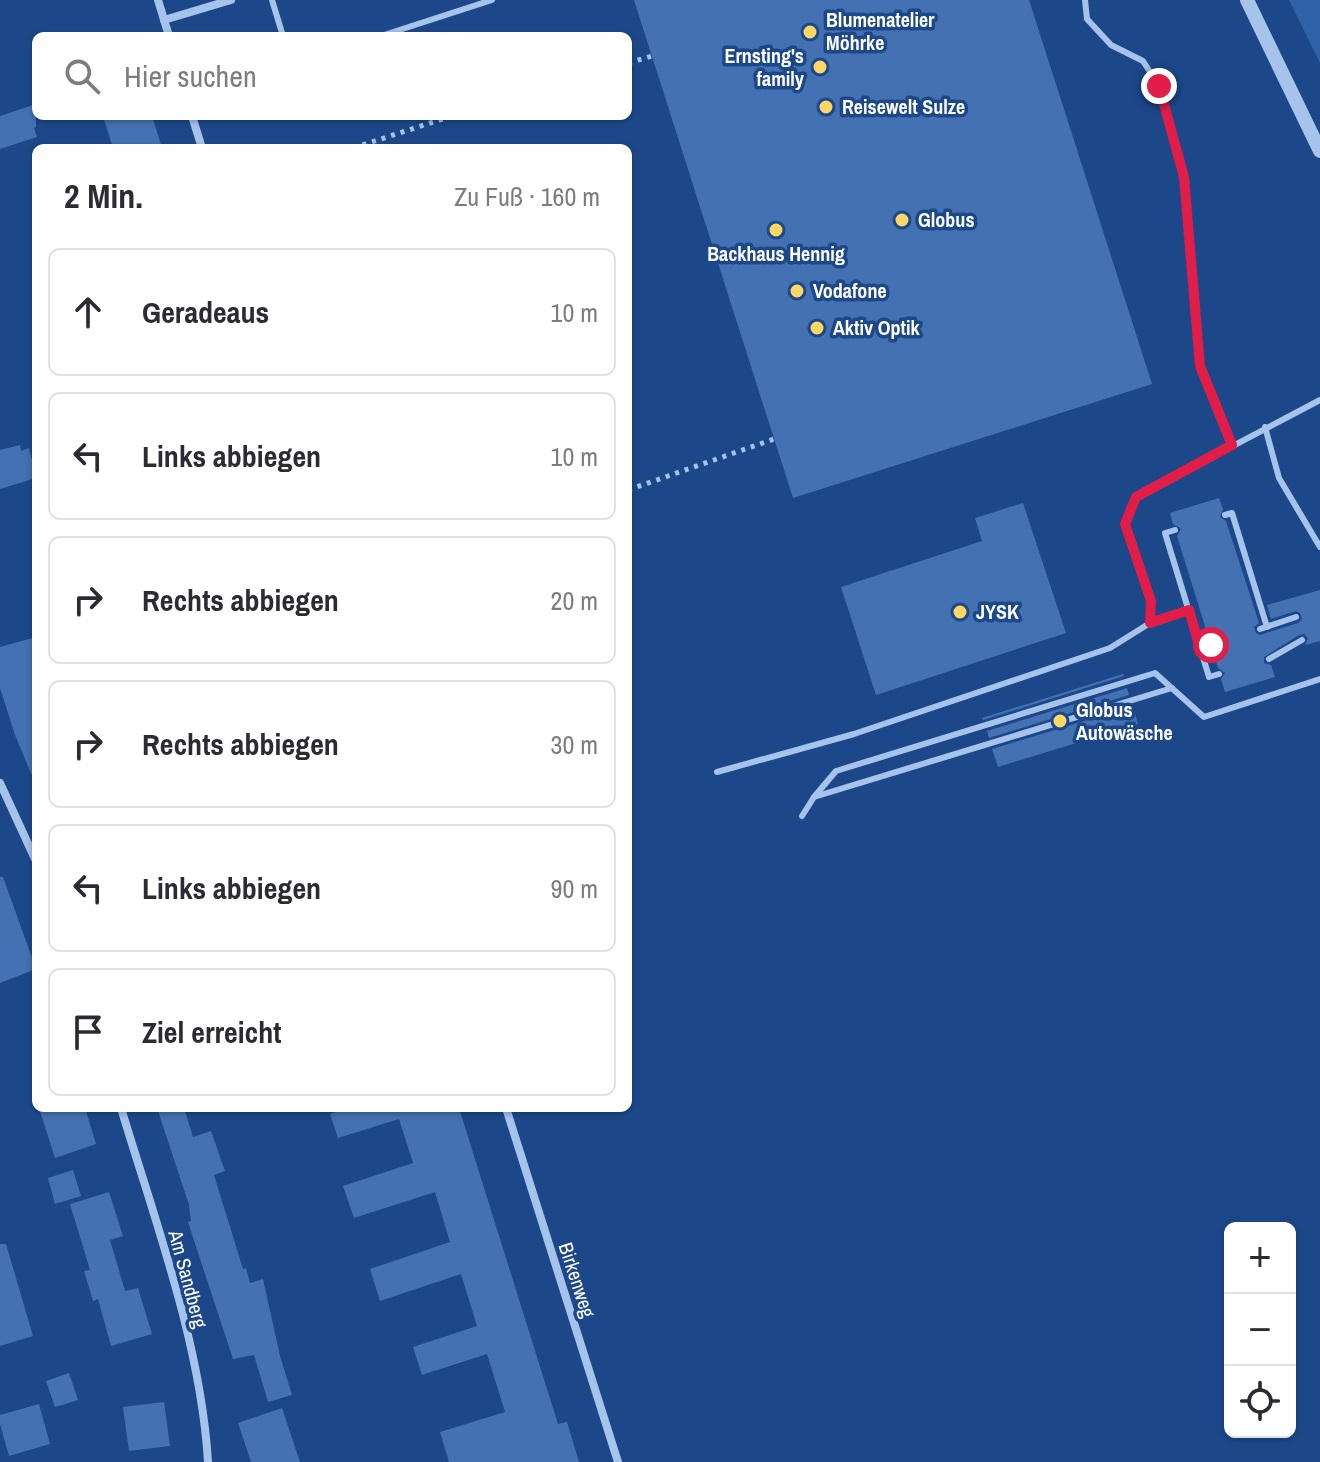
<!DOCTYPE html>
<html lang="de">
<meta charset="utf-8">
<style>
:root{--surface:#fff;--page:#f2f2f3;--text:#2b2b33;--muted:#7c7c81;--line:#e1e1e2}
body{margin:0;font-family:"Archivo Narrow",sans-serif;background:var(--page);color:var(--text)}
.controls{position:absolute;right:24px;bottom:24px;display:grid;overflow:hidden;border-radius:12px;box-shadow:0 2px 6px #0004}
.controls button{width:72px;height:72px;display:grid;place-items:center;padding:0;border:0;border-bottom:2px solid var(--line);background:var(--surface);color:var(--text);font:40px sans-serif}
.stop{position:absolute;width:24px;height:24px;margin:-18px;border:6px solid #e11d48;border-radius:50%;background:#fff}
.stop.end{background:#e11d48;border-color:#fff;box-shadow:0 2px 8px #0008}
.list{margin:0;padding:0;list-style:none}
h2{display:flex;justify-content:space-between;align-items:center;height:104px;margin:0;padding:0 32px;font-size:34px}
h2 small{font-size:26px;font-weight:400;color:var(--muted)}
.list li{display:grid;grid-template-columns:52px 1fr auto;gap:24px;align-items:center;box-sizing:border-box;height:128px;margin:0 16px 16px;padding:0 16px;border:2px solid var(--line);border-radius:12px}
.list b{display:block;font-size:30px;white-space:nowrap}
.list em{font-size:26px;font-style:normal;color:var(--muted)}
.icon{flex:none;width:44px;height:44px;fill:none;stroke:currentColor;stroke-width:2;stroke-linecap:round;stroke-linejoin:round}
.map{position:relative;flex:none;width:1320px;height:1462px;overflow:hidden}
.search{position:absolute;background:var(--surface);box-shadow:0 2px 6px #0004;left:32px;top:32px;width:600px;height:88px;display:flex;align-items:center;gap:20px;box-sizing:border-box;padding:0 28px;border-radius:12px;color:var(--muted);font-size:30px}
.panel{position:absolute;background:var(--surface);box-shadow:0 2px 6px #0004;left:32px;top:144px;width:600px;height:968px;border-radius:12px}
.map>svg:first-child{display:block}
.green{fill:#2f61a8}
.building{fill:#4471b2}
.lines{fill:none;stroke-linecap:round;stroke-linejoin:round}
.path{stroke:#a6c3ec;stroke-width:5;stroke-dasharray:4 6;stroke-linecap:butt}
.service{stroke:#a6c3ec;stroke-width:6}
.minor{stroke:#a6c3ec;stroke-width:8}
.tertiary{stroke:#a6c3ec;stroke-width:14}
.route{stroke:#e11d48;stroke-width:10}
.poi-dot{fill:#fdd664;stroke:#1c488a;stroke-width:3}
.labels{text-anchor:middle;stroke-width:7;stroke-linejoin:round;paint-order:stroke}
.poi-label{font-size:20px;font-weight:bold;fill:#fff;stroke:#1c488a;text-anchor:start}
.street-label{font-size:20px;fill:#fff;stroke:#1c488a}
</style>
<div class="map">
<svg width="1320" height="1462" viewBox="0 0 1320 1462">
<rect width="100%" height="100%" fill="#1c488a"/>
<path class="green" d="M 1289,0 L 1320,0 L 1320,63 Z"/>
<g class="building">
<path d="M 634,0 L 1029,0 L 1152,384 L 793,498 Z"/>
<path d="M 36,104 L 36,127 L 34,128 L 37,137 L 0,149 L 0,116 Z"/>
<path d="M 103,116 L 152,116 L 162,148 L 113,148 Z"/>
<path d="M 20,445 L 21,451 L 29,448 L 36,478 L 0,489 L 0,450 Z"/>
<path d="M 1219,498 L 1223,509 L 1220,517 L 1226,521 L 1259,623 L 1254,627 L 1256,633 L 1260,635 L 1269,632 L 1298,623 L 1302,619 L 1300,613 L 1296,611 L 1271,619 L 1267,605 L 1320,590 L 1320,641 L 1305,645 L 1308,638 L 1304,634 L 1299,635 L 1264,657 L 1264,663 L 1271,665 L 1275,677 L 1225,692 L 1221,679 L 1225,673 L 1218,668 L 1177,536 L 1181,529 L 1173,524 L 1170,513 Z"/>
<path d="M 1023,503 L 1066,633 L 876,695 L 841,587 L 982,541 L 975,518 Z"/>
<path d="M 36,637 L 36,785 L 15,735 L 0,688 L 0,647 Z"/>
<path d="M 1123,674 L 1124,676 L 983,720 L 982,718 Z"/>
<path d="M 1127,688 L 1129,695 L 989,738 L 987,731 Z"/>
<path d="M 1133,706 L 1138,724 L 998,767 L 992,749 Z"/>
<path d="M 0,877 L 3,877 L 36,969 L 0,983 Z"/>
<path d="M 39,1108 L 85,1108 L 96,1144 L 55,1158 Z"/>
<path d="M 157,1108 L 184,1108 L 193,1137 L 211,1131 L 225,1171 L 214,1175 L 243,1269 L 246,1268 L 250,1283 L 263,1279 L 280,1356 L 292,1395 L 268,1402 L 254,1355 L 233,1359 L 188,1222 L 191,1221 L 189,1205 Z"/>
<path d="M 335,1108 L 459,1108 L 558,1424 L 567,1422 L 579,1462 L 449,1462 L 440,1432 L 505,1412 L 487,1354 L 422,1375 L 413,1347 L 477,1326 L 461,1274 L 380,1301 L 370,1269 L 450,1242 L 435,1192 L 354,1218 L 343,1186 L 413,1163 L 399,1119 L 338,1138 L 330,1114 L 336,1112 Z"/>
<path d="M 73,1170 L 81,1196 L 55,1204 L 48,1178 Z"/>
<path d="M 109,1192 L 123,1236 L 110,1240 L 125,1291 L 138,1288 L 152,1334 L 111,1346 L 98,1299 L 93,1301 L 84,1271 L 90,1270 L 70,1204 Z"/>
<path d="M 0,1244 L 6,1244 L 33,1336 L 0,1346 Z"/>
<path d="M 69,1373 L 78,1400 L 55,1407 L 46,1381 Z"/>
<path d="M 164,1402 L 170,1446 L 129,1451 L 123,1407 Z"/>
<path d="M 39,1404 L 50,1444 L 9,1456 L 0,1424 L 0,1415 Z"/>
<path d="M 282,1408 L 300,1462 L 251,1462 L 238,1423 Z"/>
</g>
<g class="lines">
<g class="path">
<path d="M 628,63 L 652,56"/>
<path d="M 353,148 L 452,116"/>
<path d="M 628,490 L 774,439"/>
</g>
<g class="service">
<path d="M 272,0 L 283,36"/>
<path d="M 1085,0 L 1087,19 L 1111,45 L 1143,61 L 1159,86 L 1184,177 L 1200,366 L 1232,445"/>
<path d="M 381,36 L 492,0"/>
<path d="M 1265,427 L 1279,478 L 1320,547"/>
<path d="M 1225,515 L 1232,513 L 1267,627"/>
<path d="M 1175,530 L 1165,533 L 1209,677 L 1219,674"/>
<path d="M 1150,623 L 1189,610"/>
<path d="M 1260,629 L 1296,617"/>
<path d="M 1269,659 L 1302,640"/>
<path d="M 717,772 L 854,734 L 1110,648 L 1150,623 L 1151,601 L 1125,524 L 1136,497 L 1320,400"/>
<path d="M 814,797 L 836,771 L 1155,673 L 1204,717 L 1320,679"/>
<path d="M 802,816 L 814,797 L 1172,688"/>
</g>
<g class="minor">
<path d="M 158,0 L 169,36"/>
<path d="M 164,20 L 231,0"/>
<path d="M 192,116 L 202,148"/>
<path d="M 0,783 L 36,861"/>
<path d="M 121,1108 C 155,1221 201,1344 208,1462"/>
<path d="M 506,1108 L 618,1462"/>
</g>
<path class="tertiary" d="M 1247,0 L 1320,151"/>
</g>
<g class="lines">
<path class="route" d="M 1159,86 L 1184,177 L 1200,366 L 1232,445 L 1136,497 L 1125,524 L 1151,601 L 1150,623 L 1189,610 L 1200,648 L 1211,645"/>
</g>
<g class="poi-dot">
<circle cx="810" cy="32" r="8"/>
<circle cx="820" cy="67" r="8"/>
<circle cx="826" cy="107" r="8"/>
<circle cx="902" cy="220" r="8"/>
<circle cx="776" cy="230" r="8"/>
<circle cx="797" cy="291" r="8"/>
<circle cx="817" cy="328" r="8"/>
<circle cx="960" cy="612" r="8"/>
<circle cx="1060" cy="721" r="8"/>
</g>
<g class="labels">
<g class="poi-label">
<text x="826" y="27">Blumenatelier<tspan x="826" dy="23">Möhrke</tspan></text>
<text x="804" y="63" text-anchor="end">Ernsting's<tspan x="804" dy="23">family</tspan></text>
<text x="842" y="114">Reisewelt Sulze</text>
<text x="918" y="227">Globus</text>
<text x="776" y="261" text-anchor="middle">Backhaus Hennig</text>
<text x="813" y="298">Vodafone</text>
<text x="833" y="335">Aktiv Optik</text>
<text x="976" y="619">JYSK</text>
<text x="1076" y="717">Globus<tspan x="1076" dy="23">Autowäsche</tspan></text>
</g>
<g class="street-label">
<text transform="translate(188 1279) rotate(75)" y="7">Am Sandberg</text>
<text transform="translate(577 1280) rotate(72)" y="7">Birkenweg</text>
</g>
</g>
</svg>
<div class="controls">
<button>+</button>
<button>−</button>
<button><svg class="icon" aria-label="locate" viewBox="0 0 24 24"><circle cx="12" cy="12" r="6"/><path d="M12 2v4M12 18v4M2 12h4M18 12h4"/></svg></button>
</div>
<div class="stop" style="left:1211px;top:645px"></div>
<div class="stop end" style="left:1159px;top:86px"></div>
<div class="search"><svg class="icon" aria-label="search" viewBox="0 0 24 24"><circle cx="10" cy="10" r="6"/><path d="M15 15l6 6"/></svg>Hier suchen</div>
<section class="panel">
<h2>2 Min.<small>Zu Fuß · 160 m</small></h2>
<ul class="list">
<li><svg class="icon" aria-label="ahead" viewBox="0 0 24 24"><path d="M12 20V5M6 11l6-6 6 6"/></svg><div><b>Geradeaus</b></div><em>10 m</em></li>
<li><svg class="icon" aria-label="left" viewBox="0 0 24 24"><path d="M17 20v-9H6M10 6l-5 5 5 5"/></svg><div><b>Links abbiegen</b></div><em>10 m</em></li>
<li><svg class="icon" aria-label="right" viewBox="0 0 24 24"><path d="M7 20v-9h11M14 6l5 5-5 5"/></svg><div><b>Rechts abbiegen</b></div><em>20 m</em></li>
<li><svg class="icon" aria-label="right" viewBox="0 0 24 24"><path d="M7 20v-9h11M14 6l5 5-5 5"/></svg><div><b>Rechts abbiegen</b></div><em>30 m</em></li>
<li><svg class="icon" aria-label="left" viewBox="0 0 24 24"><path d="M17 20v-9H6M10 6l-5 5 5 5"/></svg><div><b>Links abbiegen</b></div><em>90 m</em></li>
<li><svg class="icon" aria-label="arrive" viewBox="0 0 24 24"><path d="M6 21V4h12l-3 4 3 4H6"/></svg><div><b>Ziel erreicht</b></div></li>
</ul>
</section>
</div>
